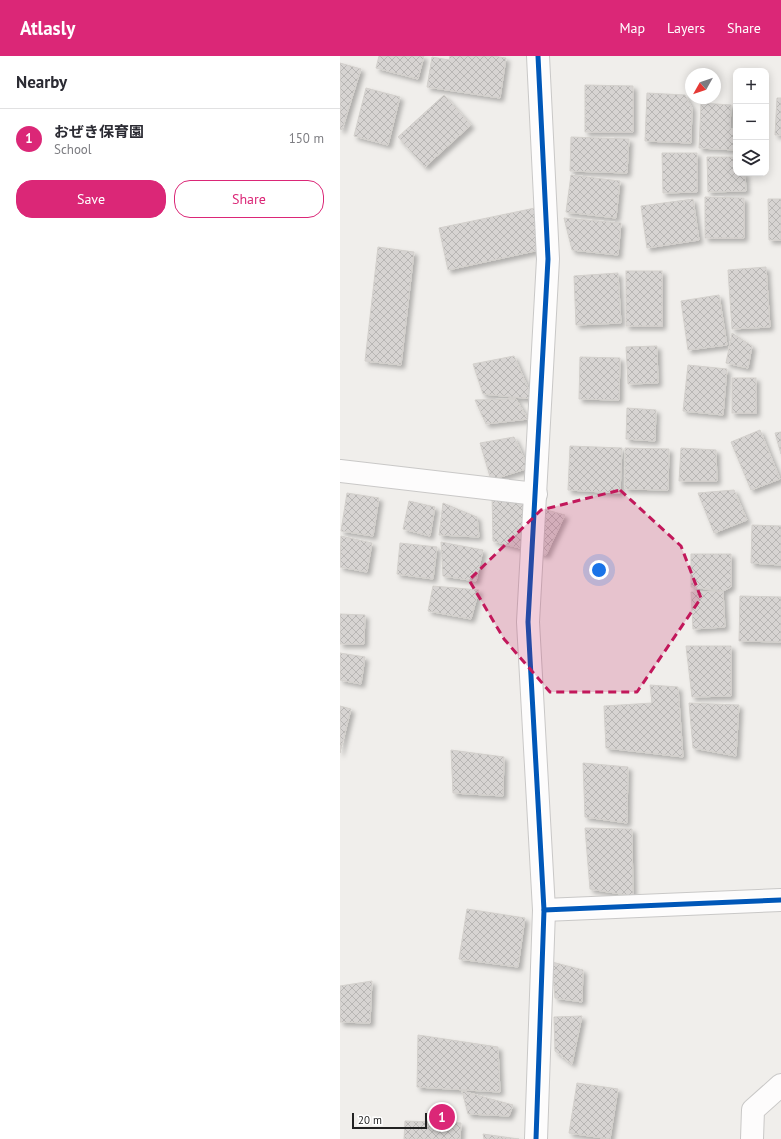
<!DOCTYPE html>
<meta charset="utf-8">
<style>
:root{--surface:#fff;--page:#f7f7f7;--text:#2b2b33;--muted:#7c7c81;--line:#e1e1e2;--accent:#db2777}
body{margin:0;font-family:"PT Sans","Noto Sans JP",sans-serif;background:var(--page);color:var(--text)}
.controls{position:absolute;right:12px;top:12px;display:grid;overflow:hidden;border-radius:8px;box-shadow:0 2px 10px #0003}
.controls button{width:36px;height:36px;display:grid;place-items:center;padding:0;border:0;border-bottom:1px solid var(--line);background:var(--surface);color:var(--text);font:20px sans-serif}
.compass{position:absolute;left:345px;top:12px;width:36px;height:36px;border-radius:50%;background:var(--surface);box-shadow:0 2px 10px #0003;rotate:230deg}
.scale{position:absolute;left:12px;bottom:10px;width:75px;box-sizing:border-box;padding-left:4px;border:2px solid #222;border-top:0;font-size:11px;line-height:14px;white-space:nowrap;color:#222;-webkit-text-stroke:3px #fff;paint-order:stroke}
.you{position:absolute;left:259px;top:514px;width:14px;height:14px;margin:-10px;border:3px solid #fff;border-radius:50%;background:#1a73e8;box-shadow:0 0 0 6px #1a73e833}
.badge{display:grid;place-items:center;width:26px;height:26px;border-radius:50%;background:var(--accent);color:#fff;font-size:13px;font-weight:700}
.pin{position:absolute;translate:-50% -50%;border:2px solid #fff;box-shadow:0 1px 4px #0006}
.list{margin:0;padding:0;list-style:none}
h2{display:flex;justify-content:space-between;align-items:center;height:52px;margin:0;padding:0 16px;font-size:17px}
h2 small{font-size:13px;font-weight:400;color:var(--muted)}
.list li{display:grid;grid-template-columns:26px 1fr auto;gap:12px;align-items:center;box-sizing:border-box;height:60px;padding:0 16px;border-top:1px solid var(--line)}
.list b{display:block;font-size:15px;white-space:nowrap}
.list p{margin:0;font-size:13px;white-space:nowrap;color:var(--muted)}
.list em{font-size:13px;font-style:normal;color:var(--muted)}
.actions{display:flex;gap:8px;padding:12px 16px}
.actions a{flex:1;padding:9px 0;border:1px solid var(--accent);border-radius:16px;text-align:center;font-size:14px;color:var(--accent)}
.actions .main{background:var(--accent);color:#fff}
.icon{flex:none;width:22px;height:22px;fill:none;stroke:currentColor;stroke-width:2;stroke-linecap:round;stroke-linejoin:round}
.map{position:relative;flex:none;width:441px;height:1083px;overflow:hidden}
header{display:flex;align-items:center;gap:24px;box-sizing:border-box;height:56px;padding:0 20px;background:var(--accent);color:#fff}
header strong{font-size:19px}
nav{display:flex;gap:22px;margin-inline-start:auto;font-size:14px}
main{display:flex}
aside{flex:1;background:var(--surface)}
.map>svg:first-child{display:block}
.building{fill:url(#building-cross-hatch);stroke:#d3d0cc;filter:url(#shadow)}
.lines{fill:none;stroke-linecap:round;stroke-linejoin:round}
.street-casing{stroke:#c9c8c7;stroke-width:24}
.street{stroke:#fdfcfc;stroke-width:22}
.cycleway-casing{stroke:#fff;stroke-width:8}
.cycleway{stroke:#0057b8;stroke-width:5}
.marked{fill:#c2185b;fill-opacity:0.2;stroke:#c2185b;stroke-width:3;stroke-dasharray:8 5;stroke-linejoin:round}
</style>
<header>
<strong>Atlasly</strong>
<nav><a>Map</a><a>Layers</a><a>Share</a></nav>
</header>
<main>
<aside>
<h2>Nearby<small></small></h2>
<ul class="list">
<li><span class="badge">1</span><div><b>おぜき保育園</b><p>School</p></div><em>150 m</em></li>
</ul>
<div class="actions"><a class="main">Save</a><a>Share</a></div>
</aside>
<div class="map">
<svg width="441" height="1083" viewBox="0 0 441 1083">
<defs>
<pattern id="building-cross-hatch" width="8" height="8" patternUnits="userSpaceOnUse"><rect width="8" height="8" fill="#d7d4d2"/><path d="M0 0l8 8M0 8l8-8" fill="none" stroke="#b8b6b4"/></pattern>
<filter id="shadow"><feDropShadow dx="3.5" dy="3.5" stdDeviation="2" flood-color="#0004"/></filter>
</defs>
<rect width="100%" height="100%" fill="#f0eeeb"/>
<g class="building">
<path d="M 39,0 L 84,0 L 78,23 L 36,12 Z"/>
<path d="M 110,0 L 153,0 L 166,2 L 160,42 L 87,31 L 92,1 L 109,4 Z"/>
<path d="M 0,7 L 21,13 L 2,74 L 0,73 Z"/>
<path d="M 245,29 L 293,30 L 293,76 L 245,76 Z"/>
<path d="M 26,32 L 60,41 L 48,89 L 14,80 Z"/>
<path d="M 307,37 L 345,39 L 352,52 L 351,87 L 305,85 Z"/>
<path d="M 104,39 L 131,69 L 85,111 L 58,81 Z"/>
<path d="M 437,42 L 441,42 L 441,79 L 435,79 Z"/>
<path d="M 361,47 L 391,49 L 390,73 L 396,73 L 396,94 L 359,92 Z"/>
<path d="M 231,81 L 289,83 L 287,117 L 230,115 Z"/>
<path d="M 322,97 L 357,97 L 357,136 L 323,137 Z"/>
<path d="M 367,101 L 396,101 L 396,117 L 405,117 L 406,135 L 368,136 Z"/>
<path d="M 231,119 L 280,125 L 276,162 L 226,156 Z"/>
<path d="M 365,141 L 404,142 L 404,182 L 365,182 Z"/>
<path d="M 353,143 L 359,184 L 307,192 L 301,150 Z"/>
<path d="M 428,143 L 441,143 L 441,184 L 429,184 Z"/>
<path d="M 195,152 L 204,193 L 108,214 L 99,172 Z"/>
<path d="M 224,162 L 281,167 L 278,199 L 232,194 Z"/>
<path d="M 38,191 L 74,196 L 61,309 L 25,305 Z"/>
<path d="M 426,211 L 430,271 L 392,273 L 388,214 Z"/>
<rect x="286" y="215" width="36" height="55"/>
<path d="M 278,217 L 281,267 L 236,269 L 234,220 Z"/>
<path d="M 379,239 L 387,289 L 348,294 L 341,245 Z"/>
<path d="M 392,277 L 412,290 L 408,312 L 386,307 Z"/>
<path d="M 317,290 L 318,327 L 288,328 L 286,291 Z"/>
<path d="M 174,300 L 193,343 L 143,338 L 133,308 Z"/>
<path d="M 240,301 L 280,302 L 279,344 L 239,343 Z"/>
<path d="M 348,309 L 387,313 L 383,359 L 343,355 Z"/>
<rect x="392" y="322" width="24" height="35"/>
<path d="M 176,343 L 188,363 L 146,368 L 135,344 Z"/>
<path d="M 287,352 L 316,354 L 315,385 L 286,383 Z"/>
<path d="M 420,374 L 440,423 L 411,434 L 391,386 Z"/>
<path d="M 441,376 L 441,398 L 435,377 Z"/>
<path d="M 174,381 L 189,412 L 151,424 L 140,387 Z"/>
<path d="M 230,390 L 282,392 L 280,437 L 228,434 Z"/>
<path d="M 285,392 L 329,393 L 328,434 L 285,433 Z"/>
<path d="M 341,392 L 376,394 L 377,425 L 339,425 Z"/>
<path d="M 394,434 L 407,464 L 374,477 L 358,437 Z"/>
<path d="M 7,437 L 39,442 L 33,480 L 1,475 Z"/>
<path d="M 152,439 L 225,459 L 206,499 L 153,485 Z"/>
<path d="M 69,445 L 95,451 L 90,480 L 63,473 Z"/>
<path d="M 103,447 L 137,461 L 139,481 L 99,479 Z"/>
<path d="M 412,469 L 441,470 L 441,509 L 411,507 Z"/>
<path d="M 1,480 L 32,487 L 27,516 L 0,511 Z"/>
<path d="M 101,486 L 143,494 L 136,525 L 103,520 Z"/>
<path d="M 60,487 L 97,491 L 93,523 L 57,518 Z"/>
<path d="M 351,498 L 391,498 L 391,531 L 383,535 L 351,531 Z"/>
<path d="M 93,530 L 139,534 L 131,563 L 88,555 Z"/>
<path d="M 383,535 L 385,571 L 353,573 L 351,536 Z"/>
<path d="M 400,540 L 441,541 L 441,586 L 399,585 Z"/>
<path d="M 0,558 L 25,559 L 24,588 L 0,588 Z"/>
<path d="M 346,590 L 391,590 L 391,640 L 352,641 Z"/>
<path d="M 0,597 L 25,601 L 21,628 L 0,624 Z"/>
<path d="M 310,629 L 338,631 L 343,701 L 266,692 L 264,650 L 312,647 Z"/>
<path d="M 349,647 L 399,649 L 396,700 L 353,692 Z"/>
<path d="M 0,650 L 11,653 L 0,697 Z"/>
<path d="M 111,694 L 164,701 L 163,740 L 113,737 Z"/>
<path d="M 243,707 L 288,711 L 287,767 L 245,761 Z"/>
<path d="M 245,772 L 292,773 L 293,840 L 250,833 Z"/>
<path d="M 127,853 L 185,862 L 178,911 L 119,903 Z"/>
<path d="M 212,906 L 243,914 L 242,946 L 215,942 Z"/>
<path d="M 32,925 L 30,967 L 0,966 L 0,930 Z"/>
<path d="M 242,960 L 232,1008 L 215,995 L 214,961 Z"/>
<path d="M 78,979 L 158,991 L 160,1036 L 77,1031 Z"/>
<path d="M 237,1027 L 278,1033 L 270,1083 L 229,1077 Z"/>
<path d="M 122,1035 L 173,1049 L 169,1060 L 128,1058 Z"/>
<path d="M 65,1065 L 121,1067 L 120,1083 L 64,1083 Z"/>
<path d="M 143,1078 L 179,1083 L 144,1083 Z"/>
</g>
<g class="lines">
<g class="street-casing">
<g id="street">
<path d="M 0,415 L 196,438"/>
<path d="M 204,854 L 441,844"/>
<path d="M 196,1083 L 204,854 L 188,566 L 208,203 L 198,0"/>
<path d="M 412,1083 L 413,1054 L 441,1029"/>
</g>
</g>
<use href="#street" class="street"/>
<g class="cycleway-casing">
<g id="cycleway">
<path d="M 204,854 L 441,844"/>
<path d="M 196,1083 L 204,854 L 188,566 L 208,203 L 198,0"/>
</g>
</g>
<use href="#cycleway" class="cycleway"/>
</g>
<path class="marked" d="M 280,434 L 341,490 L 361,542 L 297,636 L 210,636 L 164,583 L 129,524 L 201,454 Z"/>
</svg>
<div class="controls">
<button>+</button>
<button>−</button>
<button><svg class="icon" aria-label="layers" viewBox="0 0 24 24"><path d="M12 4l9 5-9 5-9-5zM3 14l9 5 9-5"/></svg></button>
</div>
<svg class="compass" viewBox="-18 -18 36 36"><path d="M0-13l5 13h-10z" fill="#e53935"/><path d="M0 13l5-13h-10z" fill="#7c7c81"/></svg>
<div class="scale">20 m</div>
<div class="you"></div>
<div class="pin badge" style="left:102px;top:1061px">1</div>
</div>
</main>
